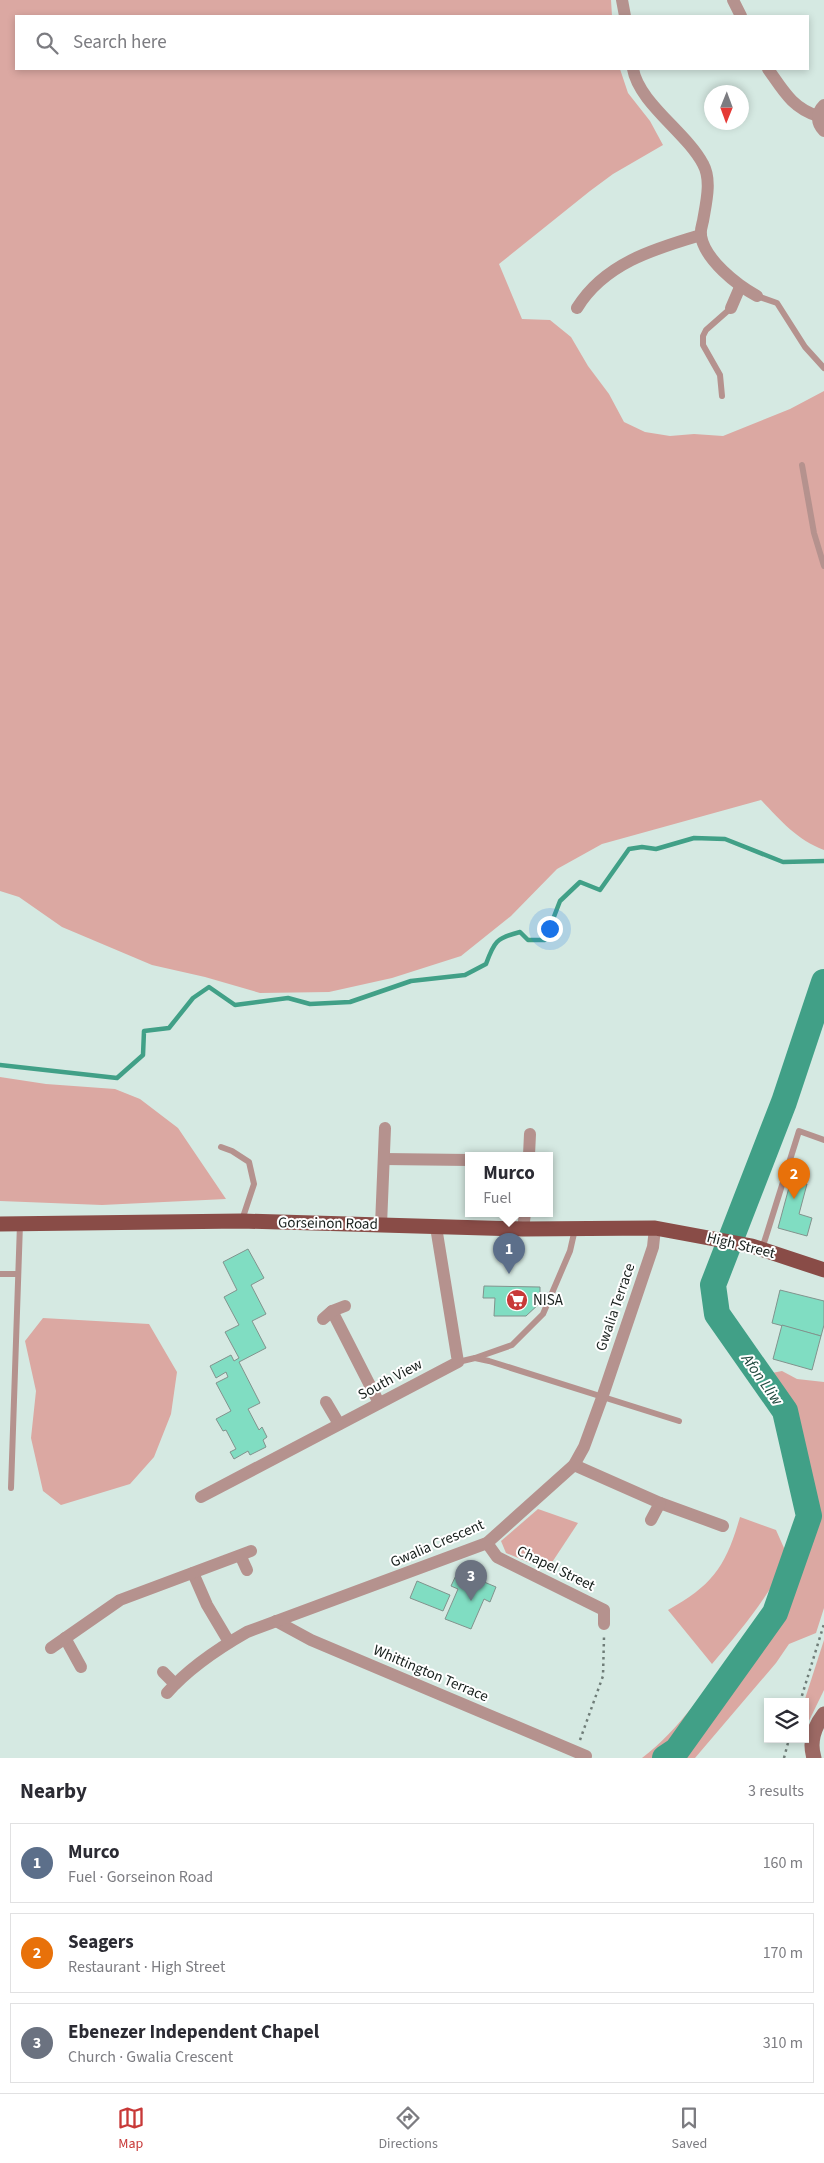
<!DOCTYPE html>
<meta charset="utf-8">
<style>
:root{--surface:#fff;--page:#f2f2f3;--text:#2b2b33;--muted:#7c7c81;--line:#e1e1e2;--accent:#c83938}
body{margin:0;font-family:"Source Sans 3",sans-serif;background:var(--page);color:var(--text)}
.controls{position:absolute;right:15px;bottom:15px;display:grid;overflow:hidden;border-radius:0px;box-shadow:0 2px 8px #0003}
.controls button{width:45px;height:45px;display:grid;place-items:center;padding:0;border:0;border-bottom:1px solid var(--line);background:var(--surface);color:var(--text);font:25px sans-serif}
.compass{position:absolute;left:704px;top:85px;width:45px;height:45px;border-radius:50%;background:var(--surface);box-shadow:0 2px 8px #0003;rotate:181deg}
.you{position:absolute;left:549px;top:928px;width:18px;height:18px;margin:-12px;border:4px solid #fff;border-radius:50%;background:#1a73e8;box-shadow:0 0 0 8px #1a73e833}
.badge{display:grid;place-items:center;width:32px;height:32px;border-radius:50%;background:var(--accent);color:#fff;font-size:16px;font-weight:700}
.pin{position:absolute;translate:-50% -41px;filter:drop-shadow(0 1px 2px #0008)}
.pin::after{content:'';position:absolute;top:26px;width:18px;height:15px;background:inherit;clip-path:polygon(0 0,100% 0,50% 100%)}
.popup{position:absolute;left:465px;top:1152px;width:88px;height:65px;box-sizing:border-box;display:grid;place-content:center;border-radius:0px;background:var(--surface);filter:drop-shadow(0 1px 4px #0005);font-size:16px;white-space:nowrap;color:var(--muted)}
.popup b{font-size:19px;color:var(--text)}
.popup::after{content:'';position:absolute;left:50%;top:100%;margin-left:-10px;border:10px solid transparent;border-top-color:var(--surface)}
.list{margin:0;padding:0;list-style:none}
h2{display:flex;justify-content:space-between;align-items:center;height:65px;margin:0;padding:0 20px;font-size:21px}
h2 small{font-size:16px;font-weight:400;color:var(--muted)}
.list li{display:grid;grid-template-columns:32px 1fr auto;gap:15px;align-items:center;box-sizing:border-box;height:80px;margin:0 10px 10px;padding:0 10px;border:1px solid var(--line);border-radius:0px}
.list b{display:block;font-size:19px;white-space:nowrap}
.list p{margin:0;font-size:16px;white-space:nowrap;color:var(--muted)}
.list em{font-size:16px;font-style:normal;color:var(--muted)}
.icon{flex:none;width:28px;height:28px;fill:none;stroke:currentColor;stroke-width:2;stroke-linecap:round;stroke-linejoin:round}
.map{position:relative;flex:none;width:824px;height:1758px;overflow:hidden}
.search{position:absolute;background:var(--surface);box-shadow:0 2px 8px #0003;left:15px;right:15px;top:15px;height:55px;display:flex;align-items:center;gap:12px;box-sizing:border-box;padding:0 18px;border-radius:0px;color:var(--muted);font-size:19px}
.sheet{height:335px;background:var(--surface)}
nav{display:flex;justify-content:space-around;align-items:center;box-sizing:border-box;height:70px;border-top:1px solid var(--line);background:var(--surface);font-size:14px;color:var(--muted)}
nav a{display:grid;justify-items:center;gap:2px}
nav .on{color:var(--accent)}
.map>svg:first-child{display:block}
.green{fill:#dba8a2}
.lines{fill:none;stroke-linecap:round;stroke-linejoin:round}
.stream{stroke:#41a087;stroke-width:4.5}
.river{stroke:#41a087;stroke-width:26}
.building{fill:#80ddc2;stroke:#81938d}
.path{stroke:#6f7d78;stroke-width:2.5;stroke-dasharray:2.5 4;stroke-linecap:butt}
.lane{stroke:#b5928e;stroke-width:6}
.street{stroke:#b5928e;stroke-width:12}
.secondary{stroke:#9c6964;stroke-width:15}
.primary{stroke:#894c47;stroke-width:15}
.labels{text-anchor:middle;stroke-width:4;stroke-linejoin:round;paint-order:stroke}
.street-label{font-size:15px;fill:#18201d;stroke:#fff}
.poi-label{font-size:15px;fill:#18201d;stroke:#fff;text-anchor:start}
.water-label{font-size:16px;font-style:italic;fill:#224b40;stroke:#fff}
</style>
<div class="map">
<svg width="824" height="1758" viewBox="0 0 824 1758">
<rect width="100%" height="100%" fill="#d5e9e2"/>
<g class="green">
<path d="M 0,0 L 611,0 L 612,16 L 16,16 L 16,69 L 620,69 L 628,93 L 650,121 L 663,145 L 613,174 L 590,191 L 499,264 L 522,319 L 550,320 L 571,337 L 588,366 L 609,394 L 624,422 L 645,432 L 670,436 L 694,434 L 723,436 L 790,409 L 824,391 L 824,850 C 797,840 780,820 761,800 L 602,844 L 557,869 L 511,916 L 461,956 L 392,978 L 329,992 L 260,993 L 205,977 L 152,965 L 62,927 L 19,897 L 0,891 Z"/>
<path d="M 0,1077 L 46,1084 L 115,1089 L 140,1099 L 178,1128 L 226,1199 L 102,1205 L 0,1201 Z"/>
<path d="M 43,1318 L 149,1324 L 177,1372 L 171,1414 L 154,1457 L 130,1484 L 61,1505 L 43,1491 L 31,1438 L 36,1391 L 25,1341 Z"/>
<path d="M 782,1371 L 797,1379 L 824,1382 L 824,1608 L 816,1633 L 789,1644 L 776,1663 L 695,1758 L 642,1758 C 680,1729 705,1690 732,1652 C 744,1636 759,1622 772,1606 C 799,1573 818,1526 812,1483 C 810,1462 803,1445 798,1425 C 797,1420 798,1414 796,1410 C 790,1394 774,1393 772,1373 Z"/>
<path d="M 538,1509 L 578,1523 L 547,1570 L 506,1553 L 501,1541 Z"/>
<path d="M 740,1517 L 776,1530 L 788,1557 C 767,1599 742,1629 712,1664 L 668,1610 C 713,1585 726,1566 740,1517 Z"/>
<path d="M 824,1640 L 824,1690 L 805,1729 L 804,1702 Z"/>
</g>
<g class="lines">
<path class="stream" d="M 0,1065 L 117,1078 L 143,1055 L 144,1031 L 169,1028 L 193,998 L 209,987 L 235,1005 L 288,998 L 310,1004 L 350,1002 L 411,981 L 465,975 L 486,964 C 494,942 496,938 520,932 L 528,940 L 545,940 L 560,901 L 580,882 L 600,890 L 629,849 L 642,847 L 656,849 L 694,838 L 725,839 L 783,862 L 824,861"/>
<path class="river" d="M 665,1758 L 677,1750 L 775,1613 L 809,1516 L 785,1411 L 717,1314 L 713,1285 L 784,1102 L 824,982"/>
</g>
<g class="building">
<path d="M 791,1180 L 807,1184 L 799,1214 L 812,1218 L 807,1236 L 778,1228 Z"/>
<path d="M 248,1249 L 264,1278 L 251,1285 L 266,1314 L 252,1321 L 266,1348 L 239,1362 L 260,1403 L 248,1409 L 259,1430 L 262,1427 L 267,1437 L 263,1440 L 266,1447 L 250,1455 L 248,1451 L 234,1459 L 230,1452 L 236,1449 L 226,1430 L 223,1431 L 216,1419 L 231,1411 L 216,1383 L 228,1377 L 226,1372 L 216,1378 L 210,1366 L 231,1355 L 234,1361 L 239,1358 L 225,1332 L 239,1325 L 224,1297 L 237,1290 L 223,1262 Z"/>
<path d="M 484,1286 L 540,1287 L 540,1303 L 526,1316 L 494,1316 L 495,1298 L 483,1298 Z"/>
<path d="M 780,1290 L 824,1301 L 824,1325 L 821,1336 L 772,1323 Z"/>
<path d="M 782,1325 L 821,1336 L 812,1370 L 773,1359 Z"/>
<path d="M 458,1571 L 496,1587 L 490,1602 L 484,1599 L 471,1629 L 445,1619 L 458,1589 L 451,1586 Z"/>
<path d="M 417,1581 L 450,1595 L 443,1611 L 410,1598 Z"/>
</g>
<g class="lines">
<g class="path">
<path d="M 800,1702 L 824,1624"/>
<path d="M 580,1740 L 603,1676 L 604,1637"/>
<path d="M 784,1758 L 789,1739"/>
</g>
<g class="lane">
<path d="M 757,296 L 777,303 L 805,347 L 824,368"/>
<path d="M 722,396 L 720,375 L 703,345 L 703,336 L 706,330 L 731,308"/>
<path d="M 802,465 L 814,533 L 824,566"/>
<path d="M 221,1147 L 232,1151 L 249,1162 L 254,1184 L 242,1220"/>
<path d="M 762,1249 L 799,1131 L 824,1140"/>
<path d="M 0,1274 L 18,1274"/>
<path d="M 475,1358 L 512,1345 L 543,1314 L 570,1251 L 575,1229"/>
<path d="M 458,1362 L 475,1358 L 489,1361 L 679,1421"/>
<path d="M 11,1488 L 20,1224"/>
</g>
<g class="street">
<path d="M 622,0 L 625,16"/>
<path d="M 733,0 L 741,16"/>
<path d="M 633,69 C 639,103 687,133 703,164 C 712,180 706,203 703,221 C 702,225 700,231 701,236 C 705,260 737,285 757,296"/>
<path d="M 768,69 C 783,90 792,108 818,116"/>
<path d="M 824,105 C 816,113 816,123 824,131"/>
<path d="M 577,308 C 604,264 653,249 701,235"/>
<path d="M 731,308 L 740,287"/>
<path d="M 529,1155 L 530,1134"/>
<path d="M 384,1159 L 469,1160"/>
<path d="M 381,1225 L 385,1128"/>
<path d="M 523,1229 L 525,1213"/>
<path d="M 332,1311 L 379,1403"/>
<path d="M 323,1319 L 332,1311 L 345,1306"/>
<path d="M 326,1402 L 339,1424"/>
<path d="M 574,1465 L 660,1503 L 723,1526"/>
<path d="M 201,1497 L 458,1362 L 436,1227"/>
<path d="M 651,1520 L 660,1503"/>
<path d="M 487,1543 L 497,1557 L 604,1610 L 604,1624"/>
<path d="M 241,1557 L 247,1570"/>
<path d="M 193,1573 L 207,1605 L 229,1642"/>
<path d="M 276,1621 L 311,1640 L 586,1756"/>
<path d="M 65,1638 L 81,1667"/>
<path d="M 51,1648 L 120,1600 L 251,1551"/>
<path d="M 163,1672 L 175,1684"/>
<path d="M 167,1693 C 188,1669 219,1648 247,1632 L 487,1543 L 574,1465 L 584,1447 L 603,1395 L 653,1247 L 655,1228"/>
</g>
<path class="secondary" d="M 814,1758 C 809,1742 814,1727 824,1714"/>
<path class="primary" d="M 0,1224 L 242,1221 L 523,1229 L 655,1228 L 752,1246 L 824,1270"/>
</g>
<defs>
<g id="supermarket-disc" transform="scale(1.125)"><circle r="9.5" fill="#c83938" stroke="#fff"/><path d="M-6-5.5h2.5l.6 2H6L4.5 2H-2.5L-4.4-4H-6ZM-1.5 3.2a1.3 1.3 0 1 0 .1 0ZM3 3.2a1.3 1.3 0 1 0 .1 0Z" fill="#fff"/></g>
</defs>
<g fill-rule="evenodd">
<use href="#supermarket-disc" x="517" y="1300"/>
</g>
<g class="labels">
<g class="street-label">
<text transform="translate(328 1223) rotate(1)" y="5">Gorseinon Road</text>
<text transform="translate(741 1245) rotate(14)" y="5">High Street</text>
<text transform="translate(615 1307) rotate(-71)" y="5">Gwalia Terrace</text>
<text transform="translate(390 1379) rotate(-28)" y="5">South View</text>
<text transform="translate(437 1543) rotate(-23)" y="5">Gwalia Crescent</text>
<text transform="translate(556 1568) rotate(26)" y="5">Chapel Street</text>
<text transform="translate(431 1673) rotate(23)" y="5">Whittington Terrace</text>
</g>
<g class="poi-label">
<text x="533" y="1305">NISA</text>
</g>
<g class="water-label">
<text transform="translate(763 1379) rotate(55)" y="6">Afon Lliw</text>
</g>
</g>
</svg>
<div class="controls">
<button><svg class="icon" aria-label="layers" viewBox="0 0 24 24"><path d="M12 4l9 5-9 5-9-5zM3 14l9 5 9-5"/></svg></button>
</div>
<svg class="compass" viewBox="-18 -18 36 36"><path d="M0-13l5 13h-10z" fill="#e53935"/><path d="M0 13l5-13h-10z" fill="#7c7c81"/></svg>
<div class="you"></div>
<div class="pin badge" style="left:509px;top:1274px;background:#5c6f8a">1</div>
<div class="popup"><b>Murco</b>Fuel</div>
<div class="pin badge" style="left:794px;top:1199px;background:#e8710a">2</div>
<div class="pin badge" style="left:471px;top:1601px;background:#6b7280">3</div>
<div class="search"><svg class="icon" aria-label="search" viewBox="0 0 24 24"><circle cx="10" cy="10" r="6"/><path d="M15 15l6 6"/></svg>Search here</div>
</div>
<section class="sheet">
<h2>Nearby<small>3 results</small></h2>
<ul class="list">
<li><span class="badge" style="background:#5c6f8a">1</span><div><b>Murco</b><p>Fuel · Gorseinon Road</p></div><em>160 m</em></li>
<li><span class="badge" style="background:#e8710a">2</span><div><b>Seagers</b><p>Restaurant · High Street</p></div><em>170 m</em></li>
<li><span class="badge" style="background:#6b7280">3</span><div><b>Ebenezer Independent Chapel</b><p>Church · Gwalia Crescent</p></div><em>310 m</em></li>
</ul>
</section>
<nav>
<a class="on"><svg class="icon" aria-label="map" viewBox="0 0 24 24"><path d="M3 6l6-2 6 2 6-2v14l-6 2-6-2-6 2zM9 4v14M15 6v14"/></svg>Map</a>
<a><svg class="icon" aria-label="directions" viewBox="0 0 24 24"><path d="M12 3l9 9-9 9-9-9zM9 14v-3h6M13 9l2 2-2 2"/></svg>Directions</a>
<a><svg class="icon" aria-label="saved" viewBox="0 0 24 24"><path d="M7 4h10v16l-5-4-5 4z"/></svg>Saved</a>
</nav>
